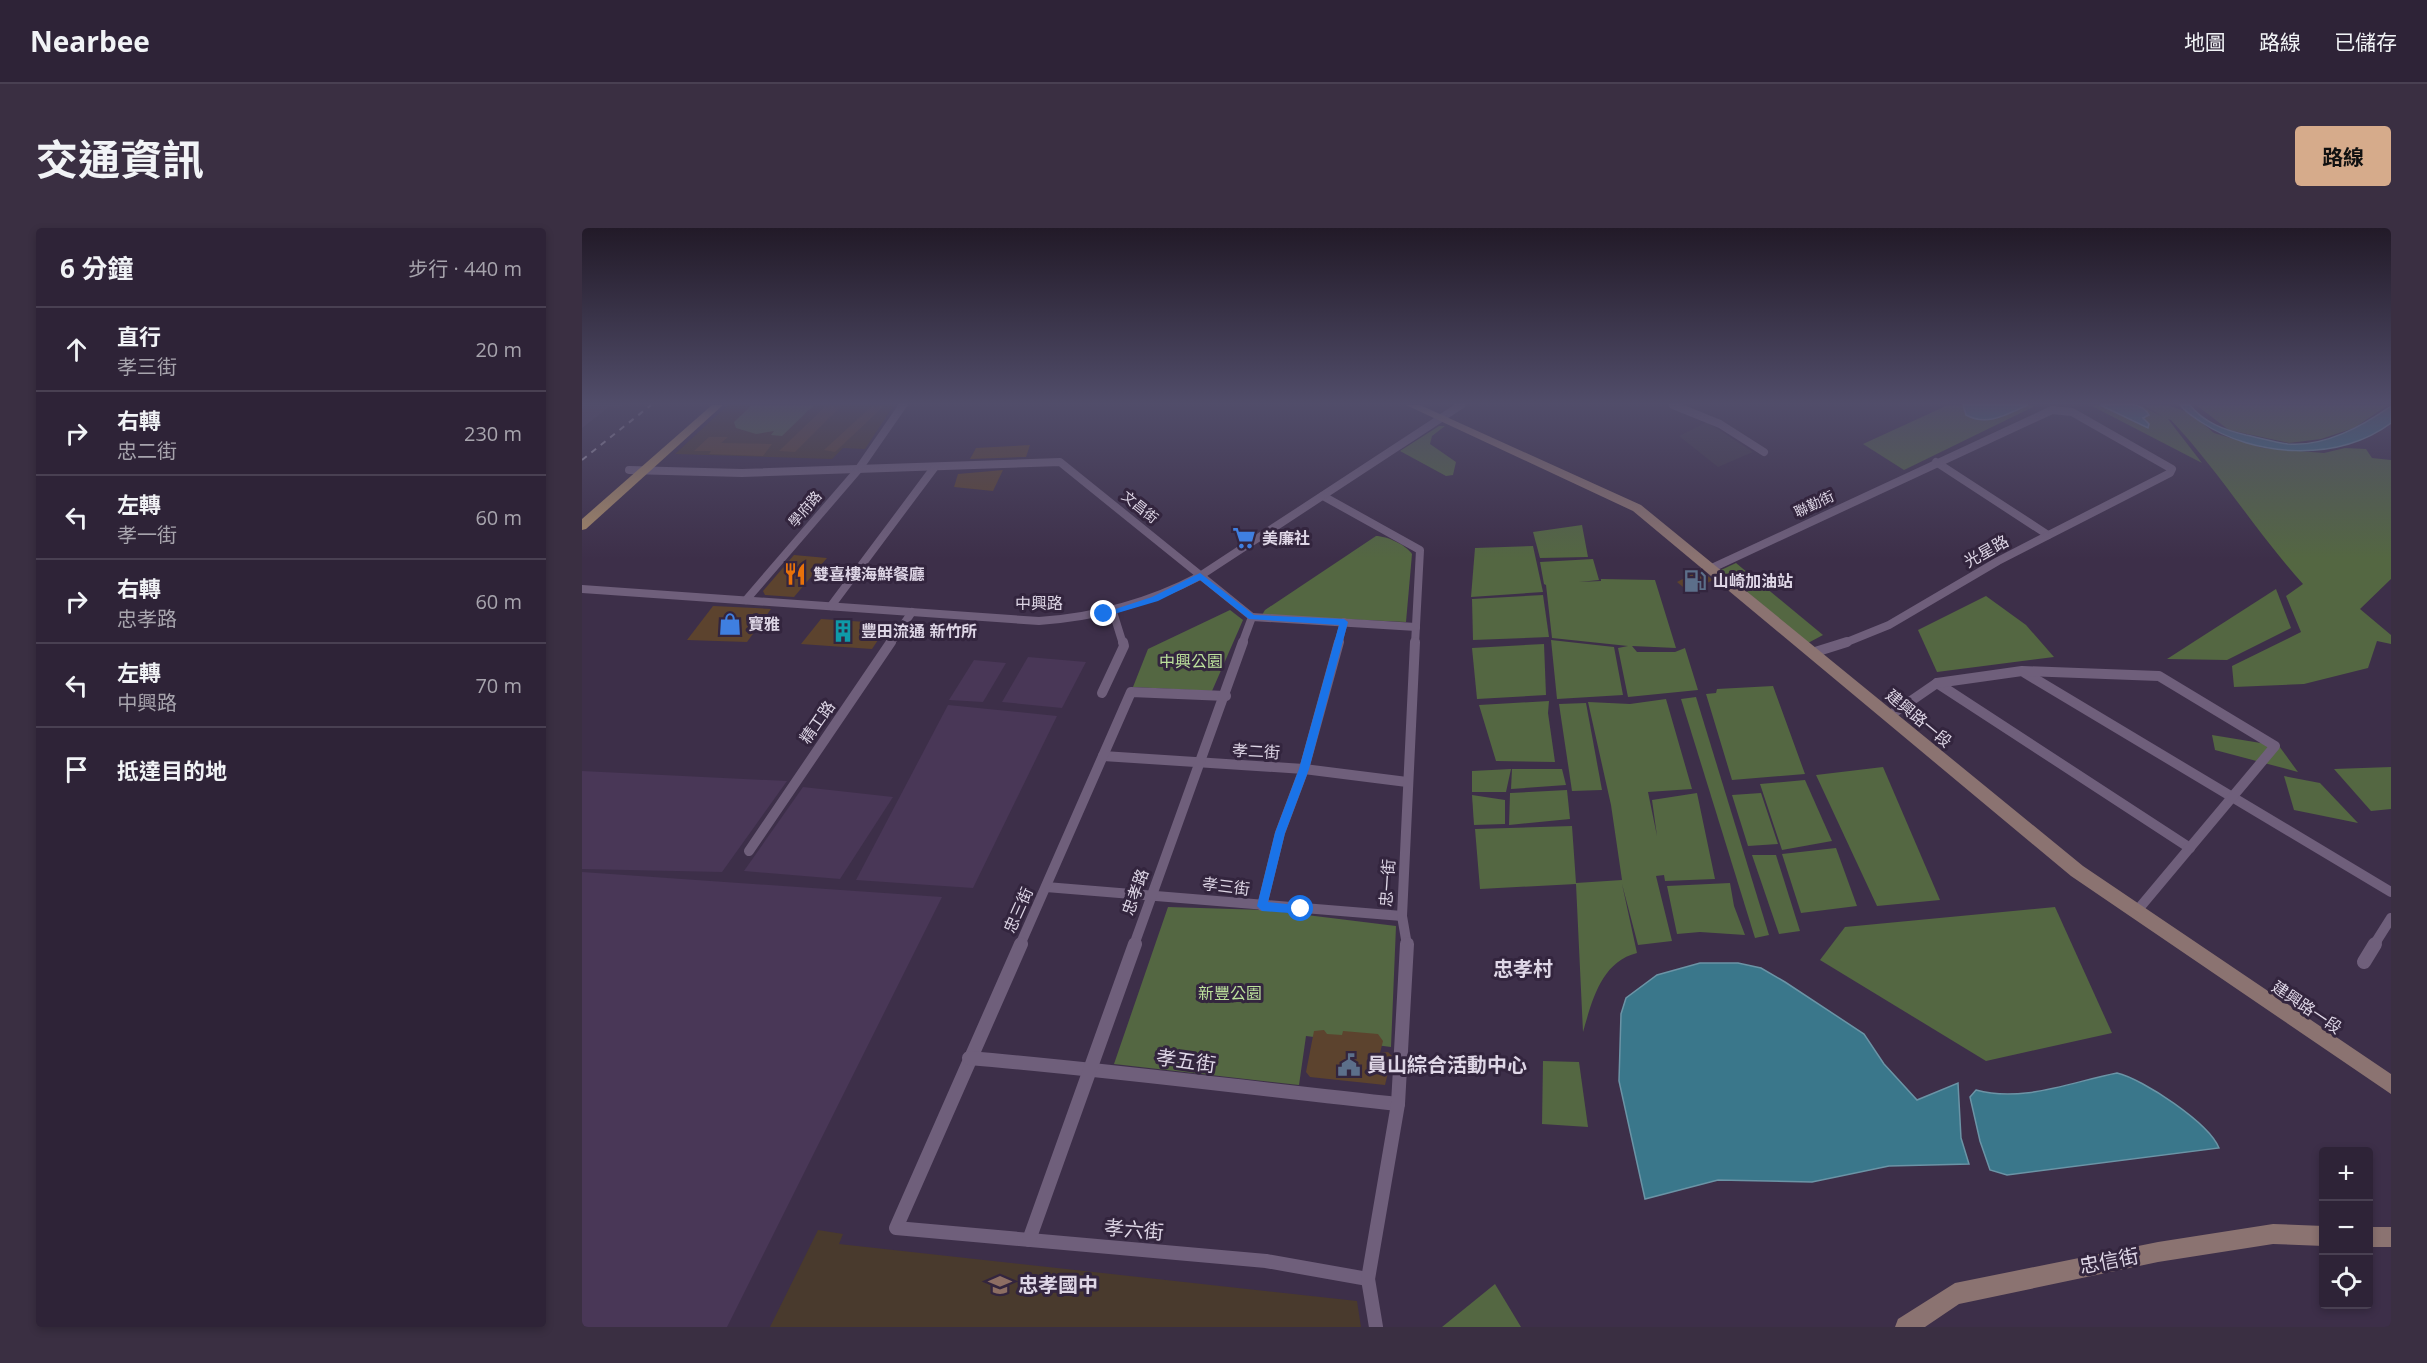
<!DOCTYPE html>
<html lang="zh-TW">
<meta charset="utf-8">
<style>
:root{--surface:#2e2337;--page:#3a2f42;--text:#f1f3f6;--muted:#a7a4ad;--line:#494052;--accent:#d6ab8b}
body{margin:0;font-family:"Open Sans","Noto Sans TC",sans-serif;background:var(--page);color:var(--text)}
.controls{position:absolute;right:18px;bottom:18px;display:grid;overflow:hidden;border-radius:6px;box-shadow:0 3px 9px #0003}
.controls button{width:54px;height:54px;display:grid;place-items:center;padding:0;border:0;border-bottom:2px solid var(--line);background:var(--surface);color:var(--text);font:30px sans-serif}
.stop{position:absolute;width:18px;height:18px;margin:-14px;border:4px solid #1a73e8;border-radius:50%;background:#fff}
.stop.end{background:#1a73e8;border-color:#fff;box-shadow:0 2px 6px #0008}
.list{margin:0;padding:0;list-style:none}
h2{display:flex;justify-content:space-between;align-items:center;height:78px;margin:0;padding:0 24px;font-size:26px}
h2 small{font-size:20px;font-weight:400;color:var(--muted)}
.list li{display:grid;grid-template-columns:39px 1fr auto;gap:18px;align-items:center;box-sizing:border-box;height:84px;padding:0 24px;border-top:2px solid var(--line)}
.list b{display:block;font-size:22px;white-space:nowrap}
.list p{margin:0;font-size:20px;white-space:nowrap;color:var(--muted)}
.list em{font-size:20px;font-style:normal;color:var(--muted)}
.icon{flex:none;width:33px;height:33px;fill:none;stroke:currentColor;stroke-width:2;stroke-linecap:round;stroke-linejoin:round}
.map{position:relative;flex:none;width:1809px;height:1099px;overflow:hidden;border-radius:6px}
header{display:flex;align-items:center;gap:36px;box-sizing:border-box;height:84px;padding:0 30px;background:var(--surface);border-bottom:2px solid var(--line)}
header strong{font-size:28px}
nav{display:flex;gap:33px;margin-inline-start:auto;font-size:21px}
.intro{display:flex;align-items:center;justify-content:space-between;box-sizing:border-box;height:144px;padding:0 36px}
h1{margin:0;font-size:42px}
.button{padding:15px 27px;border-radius:6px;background:var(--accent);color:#111;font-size:21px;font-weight:700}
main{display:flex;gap:36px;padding:0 36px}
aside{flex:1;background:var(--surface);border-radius:6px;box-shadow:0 3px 9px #0003}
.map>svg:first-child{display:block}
.commercial{fill:#423a4a}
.built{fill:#493757}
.education{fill:#493a2d}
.green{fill:#546742}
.water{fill:#3a778b;stroke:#6b94a6;stroke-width:1.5}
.building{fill:#5c432e}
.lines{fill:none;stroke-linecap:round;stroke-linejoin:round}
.street-far2{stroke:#6f5f7b;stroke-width:8}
.street-far1{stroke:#6f5f7b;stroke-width:10}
.street{stroke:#6f5f7b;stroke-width:14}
.secondary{fill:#8b7371;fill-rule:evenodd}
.primary{fill:#a68868;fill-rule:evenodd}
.rail{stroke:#b0a6b9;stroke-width:2;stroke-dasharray:6 6;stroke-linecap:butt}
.route{fill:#1a73e8}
.labels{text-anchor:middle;stroke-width:6;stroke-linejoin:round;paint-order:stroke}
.far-street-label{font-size:14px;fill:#ded6e6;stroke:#33253e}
.poi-label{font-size:16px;font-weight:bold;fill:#ded6e6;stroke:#33253e;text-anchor:start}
.street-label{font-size:16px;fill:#ded6e6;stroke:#33253e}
.park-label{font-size:16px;fill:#bce19c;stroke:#33253e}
.quarter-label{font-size:20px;font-weight:bold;fill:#ded6e6;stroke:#33253e}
.near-street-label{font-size:20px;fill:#ded6e6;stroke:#33253e}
.near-poi-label{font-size:20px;font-weight:bold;fill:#ded6e6;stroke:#33253e;text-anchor:start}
</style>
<header>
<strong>Nearbee</strong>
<nav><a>地圖</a><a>路線</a><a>已儲存</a></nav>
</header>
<div class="intro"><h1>交通資訊</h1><a class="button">路線</a></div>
<main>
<aside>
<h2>6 分鐘<small>步行 · 440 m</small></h2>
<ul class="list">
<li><svg class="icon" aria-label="ahead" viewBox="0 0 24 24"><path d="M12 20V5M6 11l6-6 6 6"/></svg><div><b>直行</b><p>孝三街</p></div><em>20 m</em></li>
<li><svg class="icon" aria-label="right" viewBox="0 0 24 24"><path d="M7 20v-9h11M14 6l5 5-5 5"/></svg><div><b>右轉</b><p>忠二街</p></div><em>230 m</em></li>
<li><svg class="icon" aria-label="left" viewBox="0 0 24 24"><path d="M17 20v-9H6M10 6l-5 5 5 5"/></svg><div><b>左轉</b><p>孝一街</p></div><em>60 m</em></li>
<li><svg class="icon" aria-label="right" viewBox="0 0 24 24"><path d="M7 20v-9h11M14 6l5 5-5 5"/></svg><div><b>右轉</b><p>忠孝路</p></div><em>60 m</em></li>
<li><svg class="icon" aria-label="left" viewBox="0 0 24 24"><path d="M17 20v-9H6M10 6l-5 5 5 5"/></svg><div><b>左轉</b><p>中興路</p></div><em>70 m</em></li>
<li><svg class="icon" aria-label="arrive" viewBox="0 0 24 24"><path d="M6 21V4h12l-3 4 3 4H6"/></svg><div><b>抵達目的地</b></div></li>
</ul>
</aside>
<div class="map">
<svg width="1809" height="1099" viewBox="0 0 1809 1099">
<rect width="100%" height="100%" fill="#3d2f49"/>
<path class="commercial" d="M 1125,194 L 1171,224 L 1136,239 L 1097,208 Z"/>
<g class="built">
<path d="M 0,177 L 40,177 L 37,180 L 27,179 L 0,200 Z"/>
<path d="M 446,429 L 504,434 L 480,480 L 420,474 Z"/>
<path d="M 392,432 L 424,435 L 401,474 L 367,472 Z"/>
<path d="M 366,477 L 475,488 L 391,660 L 274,652 Z"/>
<path d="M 0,543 L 205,553 L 140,644 L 0,641 Z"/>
<path d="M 221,559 L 311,569 L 258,651 L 162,643 Z"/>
<path d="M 0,644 L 360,669 L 145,1099 L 0,1099 Z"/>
</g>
<g class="education">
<path d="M 146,177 L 312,177 L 283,221 L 261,220 L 250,231 L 93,226 Z"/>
<path d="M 236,1002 L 261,1006 L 257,1016 L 775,1073 L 779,1099 L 188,1099 Z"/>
</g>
<g class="green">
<path d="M 170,177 L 232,177 L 200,208 L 189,207 L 192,203 L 174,206 L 154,200 L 152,194 Z"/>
<path d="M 1366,177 L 1455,177 L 1322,242 L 1281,216 Z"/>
<path d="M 1508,177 L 1558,177 L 1581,189 L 1561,177 L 1585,177 L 1608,185 L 1632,205 L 1681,220 L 1742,225 L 1763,220 L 1784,221 L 1790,230 L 1809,232 L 1809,351 L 1778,381 L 1809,407 L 1809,416 L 1795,413 L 1786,440 L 1722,456 L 1652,459 L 1650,438 L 1719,404 L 1704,368 L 1721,356 C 1674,304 1637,243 1589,192 L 1586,191 L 1620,235 Z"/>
<path d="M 1614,177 L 1806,177 L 1772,200 L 1739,211 L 1707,215 L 1647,202 Z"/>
<path d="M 857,198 L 863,198 L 850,208 L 848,216 L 874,234 L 871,247 L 864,248 L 818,223 Z"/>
<path d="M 1000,297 L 1006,329 L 958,330 L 951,304 Z"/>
<path d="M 794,308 C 805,308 824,317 830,326 L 824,394 L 680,387 L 683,382 Z"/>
<path d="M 951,318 L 961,364 L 889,369 L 893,320 Z"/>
<path d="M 1011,331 L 1017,352 L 997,354 L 1019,353 L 1019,351 L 1073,352 L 1094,420 L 1050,418 L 1055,424 L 1093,424 L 1103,420 L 1116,462 L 1046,469 L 1036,420 L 1046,418 L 970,410 L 964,357 L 962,356 L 958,334 Z"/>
<path d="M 1154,335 L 1241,407 L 1226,415 L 1139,342 Z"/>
<path d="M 1694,361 L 1709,400 L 1645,432 L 1585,431 Z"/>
<path d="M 961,367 L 967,409 L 891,412 L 890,371 Z"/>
<path d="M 1404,368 L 1444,397 L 1472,429 L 1355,444 L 1336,402 Z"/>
<path d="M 648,382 L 661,392 L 630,463 L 551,459 L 566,421 Z"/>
<path d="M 969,412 L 1032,419 L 1041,467 L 975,471 Z"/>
<path d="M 962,416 L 964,467 L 895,471 L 890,420 Z"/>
<path d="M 1191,458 L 1223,546 L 1150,552 L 1124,466 L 1134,465 L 1135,461 Z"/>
<path d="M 1114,469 L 1187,707 L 1173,710 L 1099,471 Z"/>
<path d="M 1084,471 L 1110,561 L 1066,564 L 1075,608 L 1070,572 L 1115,565 L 1133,651 L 1083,653 L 1082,647 L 1074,648 L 1090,713 L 1056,717 L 1040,656 L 1055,725 C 1019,734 1010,773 1001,804 L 994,656 L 898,661 L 893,601 L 990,598 L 994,655 L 1040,652 L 1029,577 L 1006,474 L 1048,476 Z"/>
<path d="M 967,473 L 966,485 L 973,534 L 914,533 L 897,477 Z"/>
<path d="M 1004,475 L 1020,562 L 990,563 L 977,476 Z"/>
<path d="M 1630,507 L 1697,518 L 1716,544 L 1633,522 Z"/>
<path d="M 1301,539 L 1358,672 L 1295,678 L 1234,547 Z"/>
<path d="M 1809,539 L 1809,581 L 1789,583 L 1752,541 Z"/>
<path d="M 929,541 L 924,564 L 890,564 L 890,543 Z"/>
<path d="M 930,541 L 980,541 L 984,557 L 929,561 Z"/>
<path d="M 1702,548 L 1738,555 L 1776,595 L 1712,582 Z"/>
<path d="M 1223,552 L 1250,613 L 1200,622 L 1178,556 Z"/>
<path d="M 985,562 L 988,591 L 927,597 L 928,565 Z"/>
<path d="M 1179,565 L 1196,616 L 1166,618 L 1150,567 Z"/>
<path d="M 890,567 L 923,572 L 923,596 L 892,597 Z"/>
<path d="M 1254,620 L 1275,678 L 1219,685 L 1200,626 Z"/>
<path d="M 1170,627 L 1194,627 L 1218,703 L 1197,706 Z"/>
<path d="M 1148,655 L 1152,678 L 1163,707 L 1118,704 L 1095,706 L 1085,658 Z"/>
<path d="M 586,679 L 683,682 L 814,698 L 809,819 L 724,808 L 717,857 L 532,836 Z"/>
<path d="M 1473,679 L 1530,805 L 1404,833 L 1238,732 L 1263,699 Z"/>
<path d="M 961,833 L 997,834 L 1006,899 L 960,896 Z"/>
<path d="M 913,1056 L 939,1099 L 860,1099 Z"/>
</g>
<g class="water">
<path d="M 1381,177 L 1446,177 C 1425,186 1406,199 1384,187 Z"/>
<path d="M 1518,177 C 1533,177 1558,171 1567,187 L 1561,190 L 1567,196 L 1566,200 Z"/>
<path d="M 1598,177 L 1608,177 C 1622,195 1643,202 1664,207 C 1678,210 1692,214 1706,216 C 1743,219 1780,198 1809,178 L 1809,195 C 1756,234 1673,230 1619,194 C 1612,189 1603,184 1598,177 Z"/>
<path d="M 1118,735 L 1156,735 L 1179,740 L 1203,754 L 1282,806 L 1302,836 L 1335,872 L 1376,855 L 1379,910 L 1387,936 L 1307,938 L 1230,954 L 1136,952 L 1063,971 L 1037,853 L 1039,786 L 1044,770 L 1075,747 Z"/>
<path d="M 1535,845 C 1561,851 1627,895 1637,920 L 1425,947 L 1408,942 L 1398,913 L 1388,869 L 1394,862 C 1440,875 1489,854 1535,845 Z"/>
</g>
<g class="building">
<path d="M 245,177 L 260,177 L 213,224 L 197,223 Z"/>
<path d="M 291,177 L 303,177 L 253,224 L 242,222 Z"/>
<path d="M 127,209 L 146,209 L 139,215 L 190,216 L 181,228 L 127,226 L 129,223 L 112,223 Z"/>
<path d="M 448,217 L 444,229 L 388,231 L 394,220 Z"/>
<path d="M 421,242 L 411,263 L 372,259 L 376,246 Z"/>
<path d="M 212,327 L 245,330 L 212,369 L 183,367 L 181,363 Z"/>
<path d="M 1118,342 L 1131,352 L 1107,364 L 1095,354 Z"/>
<path d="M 131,378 L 173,380 L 189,381 L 165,414 L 105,412 Z"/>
<path d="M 239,391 L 299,395 L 287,411 L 296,412 L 290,421 L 219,416 Z"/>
<path d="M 742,802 L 745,806 L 760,807 L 761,803 L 796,806 L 801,813 L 798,825 L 806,824 L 810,828 L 803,857 L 728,849 L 724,844 L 732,803 Z"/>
</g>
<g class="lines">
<g class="street-far2">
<path d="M 1091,177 L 1138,196 L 1182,224"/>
<path d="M 1354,234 L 1466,307"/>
<path d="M 47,242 L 160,245 L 478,234 L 670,389 L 660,416"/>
<path d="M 741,268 L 838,322 L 833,416"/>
<path d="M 1130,340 L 1470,182 L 1490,184 L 1590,241 L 1588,245 L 1416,333 L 1307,397 L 1260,416"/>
<path d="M 0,361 L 457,393 C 515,389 567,375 618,348 L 879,177"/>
<path d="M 164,372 L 276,242 L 321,177"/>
<path d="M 249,378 L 352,240"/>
<path d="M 531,384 L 541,416"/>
<path d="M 670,389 L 834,399"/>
<path d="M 308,416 L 330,384"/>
<path d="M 756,416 L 762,394"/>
</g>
<g class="street-far1">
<path d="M 1230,425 L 1265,414"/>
<path d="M 1443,445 L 1809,664"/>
<path d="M 1355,455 L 1608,620"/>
<path d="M 520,465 L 542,418 L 541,414"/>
<path d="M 1307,488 L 1355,455 L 1440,443 L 1577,448 L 1693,518 L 1554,684"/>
<path d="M 521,528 L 722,541 L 825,554"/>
<path d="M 167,623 L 309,414"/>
<path d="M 464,659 L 820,688"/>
<path d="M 680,678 L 698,605 L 722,541 L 757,414"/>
<path d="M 438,717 L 549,464 L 644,468"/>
<path d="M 552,717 L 661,414"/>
<path d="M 825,717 L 820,688 L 833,414"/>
<path d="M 1792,717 L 1809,690"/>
</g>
<g class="street">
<path d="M 439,716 L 314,1000 L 684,1033 L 786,1051"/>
<path d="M 1782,734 L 1793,716"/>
<path d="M 387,830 C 530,842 673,861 816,876"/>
<path d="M 447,1012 L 553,716"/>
<path d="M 794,1099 L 786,1051 L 816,876 L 825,716"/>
</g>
<g class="secondary">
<path d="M 824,177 L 838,177 L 1059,277 L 1501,638 L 1809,846 L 1809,866 L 1489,648 L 1051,283 Z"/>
<path d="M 1691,996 L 1742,998 L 1742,1018 L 1691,1016 L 1576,1034 L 1377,1076 L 1343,1099 L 1313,1099 L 1316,1091 L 1373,1055 L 1576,1014 Z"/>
<rect x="1786" y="999" width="23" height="20"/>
</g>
<path class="primary" d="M 130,177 L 141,177 L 4,301 L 0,302 L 0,291 Z"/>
<path class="rail" d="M 0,232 L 69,177"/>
</g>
<linearGradient id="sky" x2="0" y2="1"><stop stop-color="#221a28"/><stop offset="0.53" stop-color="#514d6a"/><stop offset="1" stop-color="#514d6a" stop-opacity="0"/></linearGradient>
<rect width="1809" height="331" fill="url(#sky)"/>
<path class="route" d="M 618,345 L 672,387 L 762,391 L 766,394 L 727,541 L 703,605 L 686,674 L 723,678 L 724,681 L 719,686 L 680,683 L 675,678 L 693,605 L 717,541 L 757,397 L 667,391 L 618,352 L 576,373 L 522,389 L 518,386 L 570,369 Z"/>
<defs>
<g id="supermarket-bare" transform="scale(1.8)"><path d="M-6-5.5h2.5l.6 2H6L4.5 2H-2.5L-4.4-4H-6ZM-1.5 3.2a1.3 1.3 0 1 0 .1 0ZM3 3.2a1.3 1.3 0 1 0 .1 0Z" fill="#3f7fe0" stroke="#33253e" stroke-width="2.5" paint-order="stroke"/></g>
<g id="restaurant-bare" transform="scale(1.8)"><path d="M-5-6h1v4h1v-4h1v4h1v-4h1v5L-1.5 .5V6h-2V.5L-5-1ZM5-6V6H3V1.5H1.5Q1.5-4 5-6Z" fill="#e8710a" stroke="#33253e" stroke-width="2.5" paint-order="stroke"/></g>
<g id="fuel-bare" transform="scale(1.8)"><path d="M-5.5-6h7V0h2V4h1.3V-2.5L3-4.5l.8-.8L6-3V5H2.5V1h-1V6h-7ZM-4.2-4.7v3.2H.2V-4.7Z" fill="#5c6f8a" stroke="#33253e" stroke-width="2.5" paint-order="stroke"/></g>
<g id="shop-bare" transform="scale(1.8)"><path d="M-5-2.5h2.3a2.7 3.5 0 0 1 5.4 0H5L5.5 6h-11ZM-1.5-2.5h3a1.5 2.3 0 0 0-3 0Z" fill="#3f7fe0" stroke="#33253e" stroke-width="2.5" paint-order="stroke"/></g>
<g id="building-bare" transform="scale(1.8)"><path d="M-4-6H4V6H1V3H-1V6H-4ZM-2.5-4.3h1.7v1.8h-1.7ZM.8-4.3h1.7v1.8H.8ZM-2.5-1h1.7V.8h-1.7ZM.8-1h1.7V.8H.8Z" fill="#0f9aa8" stroke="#33253e" stroke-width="2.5" paint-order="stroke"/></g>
<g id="civic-bare" transform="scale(1.8)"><path d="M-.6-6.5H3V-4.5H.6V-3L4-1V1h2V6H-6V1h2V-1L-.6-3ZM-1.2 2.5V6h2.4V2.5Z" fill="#5c6f8a" stroke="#33253e" stroke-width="2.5" paint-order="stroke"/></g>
<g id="school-bare" transform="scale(1.8)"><path d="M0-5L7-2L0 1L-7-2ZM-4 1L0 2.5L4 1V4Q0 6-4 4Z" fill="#8d6e63" stroke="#33253e" stroke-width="2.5" paint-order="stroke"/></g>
</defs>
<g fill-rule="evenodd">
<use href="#supermarket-bare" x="662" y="310"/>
<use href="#restaurant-bare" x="213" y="346"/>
<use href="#fuel-bare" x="1113" y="353"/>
<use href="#shop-bare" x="148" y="396"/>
<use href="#building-bare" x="261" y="403"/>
<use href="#civic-bare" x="767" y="837"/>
<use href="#school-bare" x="418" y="1057"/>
</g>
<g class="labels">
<g class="far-street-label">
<text transform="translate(1232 276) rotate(-25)" y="5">聯勤街</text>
<text transform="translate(558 279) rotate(39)" y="5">文昌街</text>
<text transform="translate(223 281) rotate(-49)" y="5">學府路</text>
</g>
<g class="poi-label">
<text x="680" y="316">美廉社</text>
<text x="231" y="352">雙喜樓海鮮餐廳</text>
<text x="1131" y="359">山崎加油站</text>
<text x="166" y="402">寶雅</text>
<text x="279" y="409">豐田流通 新竹所</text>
</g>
<g class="street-label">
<text transform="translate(1404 323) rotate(-29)" y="6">光星路</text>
<text x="457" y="381">中興路</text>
<text transform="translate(1337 490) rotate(40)" y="6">建興路一段</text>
<text transform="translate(235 494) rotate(-55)" y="6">精工路</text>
<text transform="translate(674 523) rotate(3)" y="6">孝二街</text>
<text transform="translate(805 655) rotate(-86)" y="6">忠一街</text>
<text transform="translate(644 658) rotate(7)" y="6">孝三街</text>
<text transform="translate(553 664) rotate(-70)" y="6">忠孝路</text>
<text transform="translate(436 682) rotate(-66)" y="6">忠三街</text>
<text transform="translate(1725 779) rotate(34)" y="6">建興路一段</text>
</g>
<g class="park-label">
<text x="609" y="439">中興公園</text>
<text x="648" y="771">新豐公園</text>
</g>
<g class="quarter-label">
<text x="941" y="748">忠孝村</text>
</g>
<g class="near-street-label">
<text transform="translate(604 833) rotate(8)" y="7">孝五街</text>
<text transform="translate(552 1002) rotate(5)" y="7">孝六街</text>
<text transform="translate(1527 1033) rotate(-11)" y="7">忠信街</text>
</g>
<g class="near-poi-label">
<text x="785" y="844">員山綜合活動中心</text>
<text x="436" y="1064">忠孝國中</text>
</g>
</g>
</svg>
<div class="controls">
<button>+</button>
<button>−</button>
<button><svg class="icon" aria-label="locate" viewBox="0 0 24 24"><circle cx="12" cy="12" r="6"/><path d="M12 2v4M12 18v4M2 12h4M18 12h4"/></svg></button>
</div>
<div class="stop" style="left:719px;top:681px"></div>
<div class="stop end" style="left:522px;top:386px"></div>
</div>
</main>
